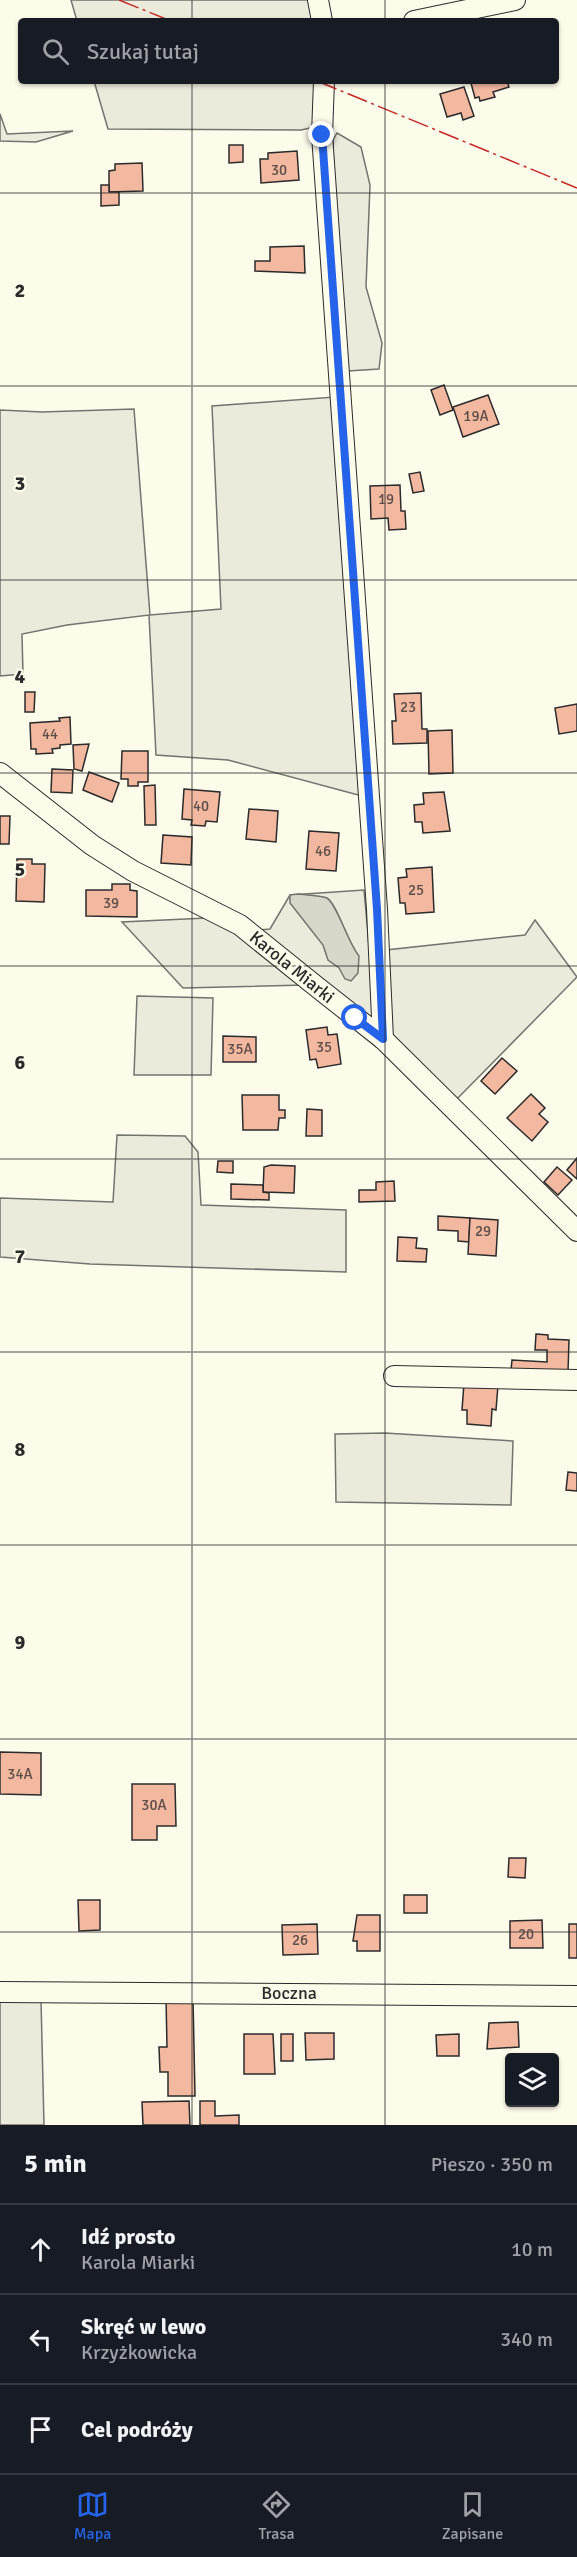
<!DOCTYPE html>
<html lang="pl">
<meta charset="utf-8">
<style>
:root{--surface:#171b24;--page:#20242c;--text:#f1f3f6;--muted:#9ea1a6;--line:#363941;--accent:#2563eb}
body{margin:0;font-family:Signika,sans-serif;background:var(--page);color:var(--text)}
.controls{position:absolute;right:18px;bottom:18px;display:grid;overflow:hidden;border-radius:6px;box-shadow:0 2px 4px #0004}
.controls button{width:54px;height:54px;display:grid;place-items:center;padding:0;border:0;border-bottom:2px solid var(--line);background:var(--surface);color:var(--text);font:30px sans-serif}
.stop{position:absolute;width:18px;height:18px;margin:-14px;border:4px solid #2563eb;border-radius:50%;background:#fff}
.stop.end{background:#2563eb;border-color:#fff;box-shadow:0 2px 6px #0008}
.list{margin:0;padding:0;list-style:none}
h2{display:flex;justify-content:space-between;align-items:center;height:78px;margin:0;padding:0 24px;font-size:26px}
h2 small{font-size:20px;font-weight:400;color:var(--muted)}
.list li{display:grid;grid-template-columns:39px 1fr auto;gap:18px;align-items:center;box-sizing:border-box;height:90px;padding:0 24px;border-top:2px solid var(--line)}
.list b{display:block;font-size:22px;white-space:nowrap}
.list p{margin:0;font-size:20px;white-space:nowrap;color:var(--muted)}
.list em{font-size:20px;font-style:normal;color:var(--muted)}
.icon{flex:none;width:33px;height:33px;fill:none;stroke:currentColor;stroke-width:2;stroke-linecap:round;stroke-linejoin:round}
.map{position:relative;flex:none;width:577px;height:2125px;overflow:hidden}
.search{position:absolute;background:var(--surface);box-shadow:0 2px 4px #0004;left:18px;right:18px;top:18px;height:66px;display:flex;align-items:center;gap:15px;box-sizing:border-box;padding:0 21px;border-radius:6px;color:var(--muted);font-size:22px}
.sheet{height:348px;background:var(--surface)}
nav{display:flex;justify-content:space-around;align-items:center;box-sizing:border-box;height:84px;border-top:2px solid var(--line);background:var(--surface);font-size:16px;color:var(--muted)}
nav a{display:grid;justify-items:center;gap:3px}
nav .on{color:var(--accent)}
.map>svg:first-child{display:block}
.green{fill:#ecebdb;stroke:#74746e;stroke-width:1.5}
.water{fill:#d8d7c9;stroke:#74746e;stroke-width:1.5}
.building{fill:#f2b8a0;stroke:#2b2b2b;stroke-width:1.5}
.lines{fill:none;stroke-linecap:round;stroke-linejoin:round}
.minor-casing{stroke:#2b2b2b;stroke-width:22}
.minor{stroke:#fdfbea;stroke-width:20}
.power{stroke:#c62828;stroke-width:1.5;stroke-dasharray:21 4.5 3 4.5;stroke-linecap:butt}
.route{stroke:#2563eb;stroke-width:8}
.grid{fill:none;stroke:#2b2b2b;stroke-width:1.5;stroke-opacity:0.55}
.labels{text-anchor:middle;stroke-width:4.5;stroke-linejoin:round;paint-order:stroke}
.number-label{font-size:15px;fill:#5d4e48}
.street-label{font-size:18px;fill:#2b2b2b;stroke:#fdfbea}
.grid-label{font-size:20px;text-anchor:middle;font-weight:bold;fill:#2b2b2b;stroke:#fdfbea;stroke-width:4.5;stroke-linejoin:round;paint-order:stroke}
</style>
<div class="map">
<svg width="577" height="2125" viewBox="0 0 577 2125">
<rect width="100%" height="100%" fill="#fdfbea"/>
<g class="green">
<path d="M 71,0 L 309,0 L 312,21 L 77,21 Z"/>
<path d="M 94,81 L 316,81 L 315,127 L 301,130 L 108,129 Z"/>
<path d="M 0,114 L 7,134 L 73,131 L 36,142 L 0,141 Z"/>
<path d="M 337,133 L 361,147 L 370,185 L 366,287 L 382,343 L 379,369 L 348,371 L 334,186 L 333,140 Z"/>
<path d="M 335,397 L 362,796 L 228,760 L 156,755 L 149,615 L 67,625 L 22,634 L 23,674 L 0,676 L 0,410 L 42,412 L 134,409 L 150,615 L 221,609 L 212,406 Z"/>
<path d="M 364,890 L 376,1024 L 258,930 L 270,929 L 290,895 Z"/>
<path d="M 207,918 L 238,931 L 305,985 L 183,988 L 122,922 Z"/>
<path d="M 535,920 L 577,977 L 455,1101 L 389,1036 L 386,950 L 525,935 Z"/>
<path d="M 137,996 L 213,998 L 211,1075 L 134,1075 Z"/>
<path d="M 117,1135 L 185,1136 L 198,1152 L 201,1205 L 346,1210 L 346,1272 L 90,1264 L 0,1257 L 0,1198 L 113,1202 Z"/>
<path d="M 385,1433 L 513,1441 L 511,1505 L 336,1502 L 335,1434 Z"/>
<path d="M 0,2000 L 41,2000 L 44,2125 L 0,2125 Z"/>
</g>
<path class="water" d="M 298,894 C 306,895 319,895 327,898 C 337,904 348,943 359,956 L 358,973 L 351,981 L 345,979 L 339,968 L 328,960 L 323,945 L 290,903 L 290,895 Z"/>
<g class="building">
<path d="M 478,81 L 507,81 L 509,87 L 493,92 L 495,97 L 480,101 L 479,97 L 475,98 L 471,83 Z"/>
<path d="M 464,87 L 474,116 L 463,120 L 461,113 L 447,117 L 440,94 Z"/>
<path d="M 229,145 L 243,145 L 243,162 L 229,163 Z"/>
<path d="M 297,151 L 299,180 L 261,183 L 260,159 L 268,159 L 268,153 Z"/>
<path d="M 142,163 L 143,191 L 109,192 L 109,171 L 115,170 L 115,164 Z"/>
<path d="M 101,185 L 109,185 L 109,192 L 119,192 L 119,205 L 101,206 Z"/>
<path d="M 304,246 L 305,273 L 255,271 L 255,261 L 270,261 L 270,247 Z"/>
<path d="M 444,385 L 453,410 L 440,415 L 431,390 Z"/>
<path d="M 488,395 L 499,424 L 463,437 L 453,407 Z"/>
<path d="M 420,472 L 424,491 L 413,493 L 409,474 Z"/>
<path d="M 400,485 L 401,511 L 405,511 L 406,529 L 389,530 L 388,518 L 371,519 L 370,486 Z"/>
<path d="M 25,692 L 35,692 L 34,712 L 25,712 Z"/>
<path d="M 421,693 L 422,729 L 427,729 L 427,743 L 393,744 L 392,721 L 396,721 L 394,694 Z"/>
<path d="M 577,704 L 577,731 L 559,734 L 555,708 Z"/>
<path d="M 70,717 L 71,744 L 60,745 L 60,748 L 52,749 L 53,753 L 36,754 L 36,749 L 31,749 L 30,723 L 60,721 L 59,718 Z"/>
<path d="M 452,730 L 453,773 L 429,774 L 428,731 Z"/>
<path d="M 89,744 L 82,771 L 74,769 L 73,745 Z"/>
<path d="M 122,751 L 148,751 L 148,782 L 138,782 L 138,786 L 128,786 L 128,779 L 121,779 Z"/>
<path d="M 52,769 L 73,770 L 72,793 L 51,792 Z"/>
<path d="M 89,772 L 119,783 L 112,802 L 83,790 Z"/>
<path d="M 155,785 L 156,825 L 145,825 L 144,786 Z"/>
<path d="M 184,789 L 220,792 L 217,822 L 206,821 L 205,826 L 191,825 L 192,820 L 182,819 Z"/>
<path d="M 444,792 L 450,831 L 423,833 L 422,822 L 415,822 L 414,805 L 424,804 L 423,793 Z"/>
<path d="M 249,809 L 278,811 L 276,842 L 246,839 Z"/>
<path d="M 0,816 L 10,816 L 9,844 L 0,844 Z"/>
<path d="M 309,831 L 339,833 L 336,871 L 306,869 Z"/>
<path d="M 163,835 L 192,837 L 191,865 L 161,863 Z"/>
<path d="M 17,859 L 32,859 L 32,864 L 45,864 L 44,902 L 16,901 Z"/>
<path d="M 432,867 L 434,912 L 406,914 L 405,903 L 400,903 L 398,878 L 407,877 L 406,869 Z"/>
<path d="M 112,884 L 130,884 L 130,890 L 137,891 L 137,917 L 86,916 L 86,890 L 112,890 Z"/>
<path d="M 327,1027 L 328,1035 L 337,1034 L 341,1064 L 318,1068 L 316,1059 L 310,1060 L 306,1030 Z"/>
<path d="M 223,1036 L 256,1037 L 256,1062 L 223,1062 Z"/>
<path d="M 502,1058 L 517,1071 L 495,1094 L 481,1081 Z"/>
<path d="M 531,1094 L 545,1108 L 539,1114 L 548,1122 L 532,1141 L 507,1118 Z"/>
<path d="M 242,1095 L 279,1095 L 279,1110 L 285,1110 L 285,1118 L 279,1118 L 278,1130 L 243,1130 Z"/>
<path d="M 307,1109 L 322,1110 L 322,1136 L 306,1136 Z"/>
<path d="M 577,1158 L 577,1179 L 567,1170 Z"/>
<path d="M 218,1161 L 233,1161 L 233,1173 L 217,1172 Z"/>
<path d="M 271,1165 L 295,1166 L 294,1193 L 263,1192 L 264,1167 Z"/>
<path d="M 557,1167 L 572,1180 L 558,1195 L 544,1182 Z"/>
<path d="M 394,1181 L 395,1201 L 359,1202 L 359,1190 L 376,1190 L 376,1182 Z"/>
<path d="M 231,1184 L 263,1185 L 263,1192 L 269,1193 L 269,1200 L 231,1199 Z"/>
<path d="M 438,1216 L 470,1218 L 469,1242 L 458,1241 L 458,1231 L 438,1230 Z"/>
<path d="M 470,1218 L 498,1220 L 496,1256 L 468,1254 Z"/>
<path d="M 398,1237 L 417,1238 L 416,1248 L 427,1249 L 426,1262 L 397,1261 Z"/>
<path d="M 536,1334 L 548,1335 L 548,1339 L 569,1340 L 568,1372 L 511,1370 L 512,1360 L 547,1362 L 547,1350 L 535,1350 Z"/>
<path d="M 464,1383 L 498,1385 L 496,1410 L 492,1409 L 491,1426 L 467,1424 L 467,1410 L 462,1410 Z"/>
<path d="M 568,1472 L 577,1473 L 577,1491 L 566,1490 Z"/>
<path d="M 0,1752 L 41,1753 L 41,1795 L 0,1794 Z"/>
<path d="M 132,1784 L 175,1784 L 176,1826 L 157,1826 L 157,1840 L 132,1840 Z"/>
<path d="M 509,1858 L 526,1858 L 525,1878 L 508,1877 Z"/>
<rect x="404" y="1895" width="23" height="18"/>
<path d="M 78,1900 L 100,1900 L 100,1930 L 79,1931 Z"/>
<path d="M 357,1915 L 380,1915 L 380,1951 L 357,1951 L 357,1941 L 353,1941 Z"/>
<path d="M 542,1920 L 543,1948 L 510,1948 L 510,1921 Z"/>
<path d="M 317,1924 L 318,1954 L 283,1955 L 282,1925 Z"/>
<rect x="569" y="1924" width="8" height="34"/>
<path d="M 166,1998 L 193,1998 L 195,2096 L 168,2096 L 168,2072 L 160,2072 L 159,2047 L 167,2047 Z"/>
<path d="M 518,2022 L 519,2047 L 487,2049 L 489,2023 Z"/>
<path d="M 305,2033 L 334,2033 L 334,2059 L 306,2060 Z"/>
<path d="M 244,2034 L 273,2034 L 275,2074 L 244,2074 Z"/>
<rect x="281" y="2034" width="12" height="27"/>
<path d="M 459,2034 L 459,2056 L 437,2056 L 436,2035 Z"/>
<path d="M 189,2101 L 190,2125 L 143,2125 L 142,2102 Z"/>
<path d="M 200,2101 L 215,2101 L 215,2116 L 239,2115 L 239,2125 L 200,2125 Z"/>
</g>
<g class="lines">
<g class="minor-casing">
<g id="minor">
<path d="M 318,0 L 322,21"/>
<path d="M 414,21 L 515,0"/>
<path d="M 324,81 L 322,135 L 377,909 L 383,1039"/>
<path d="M 0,773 L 92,845 L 133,871 L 240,925 L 317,987 L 383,1039 L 577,1231"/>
<path d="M 394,1376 L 577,1380"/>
<path d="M 0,1992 L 577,1996"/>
</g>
</g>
<use href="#minor" class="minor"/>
<g class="power">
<path d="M 119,0 L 171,21"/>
<path d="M 317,81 L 577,188"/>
</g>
</g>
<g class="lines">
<path class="route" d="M 322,135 L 377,909 L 383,1039 L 355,1018"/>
</g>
<path class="grid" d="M 192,0 L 192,21M 385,0 L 385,21M 192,81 L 192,2125M 385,81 L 385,2125M 0,193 L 577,193M 0,386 L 577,386M 0,580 L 577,580M 0,773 L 577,773M 0,966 L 577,966M 0,1159 L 577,1159M 0,1352 L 577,1352M 0,1545 L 577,1545M 0,1739 L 577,1739M 0,1932 L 577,1932"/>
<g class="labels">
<g class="number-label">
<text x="279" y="175">30</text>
<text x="476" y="421">19A</text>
<text x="386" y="504">19</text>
<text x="408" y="712">23</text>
<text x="50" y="739">44</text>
<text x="201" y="811">40</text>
<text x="323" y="856">46</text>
<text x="416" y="895">25</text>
<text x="111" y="908">39</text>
<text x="324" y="1052">35</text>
<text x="240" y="1054">35A</text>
<text x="483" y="1236">29</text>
<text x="20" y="1779">34A</text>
<text x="154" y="1810">30A</text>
<text x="526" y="1939">20</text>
<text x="300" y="1945">26</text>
</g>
<g class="street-label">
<text transform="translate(292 967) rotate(39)" y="6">Karola Miarki</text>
<text x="289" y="1999">Boczna</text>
</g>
</g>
<g class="grid-label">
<text x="20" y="297">2</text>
<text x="20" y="490">3</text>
<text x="20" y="683">4</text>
<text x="20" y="876">5</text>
<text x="20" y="1069">6</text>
<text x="20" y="1263">7</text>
<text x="20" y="1456">8</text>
<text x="20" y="1649">9</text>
</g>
</svg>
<div class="controls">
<button><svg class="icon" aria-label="layers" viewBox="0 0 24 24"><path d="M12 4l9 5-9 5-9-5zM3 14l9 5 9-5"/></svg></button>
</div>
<div class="stop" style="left:355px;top:1018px"></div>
<div class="stop end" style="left:322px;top:135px"></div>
<div class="search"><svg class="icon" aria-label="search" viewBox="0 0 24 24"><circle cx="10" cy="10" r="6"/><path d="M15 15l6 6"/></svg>Szukaj tutaj</div>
</div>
<section class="sheet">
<h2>5 min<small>Pieszo · 350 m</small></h2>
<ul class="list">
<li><svg class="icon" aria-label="ahead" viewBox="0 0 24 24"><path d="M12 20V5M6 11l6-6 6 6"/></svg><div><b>Idź prosto</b><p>Karola Miarki</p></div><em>10 m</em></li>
<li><svg class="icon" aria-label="left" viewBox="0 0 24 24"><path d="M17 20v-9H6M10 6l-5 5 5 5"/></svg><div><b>Skręć w lewo</b><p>Krzyżkowicka</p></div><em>340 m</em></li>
<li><svg class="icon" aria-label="arrive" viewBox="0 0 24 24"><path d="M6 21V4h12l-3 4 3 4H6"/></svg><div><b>Cel podróży</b></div></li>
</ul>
</section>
<nav>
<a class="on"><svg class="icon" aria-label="map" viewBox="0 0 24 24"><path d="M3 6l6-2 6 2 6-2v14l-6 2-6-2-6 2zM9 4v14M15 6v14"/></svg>Mapa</a>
<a><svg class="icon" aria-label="directions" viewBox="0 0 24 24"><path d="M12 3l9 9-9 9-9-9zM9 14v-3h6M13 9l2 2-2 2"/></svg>Trasa</a>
<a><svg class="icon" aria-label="saved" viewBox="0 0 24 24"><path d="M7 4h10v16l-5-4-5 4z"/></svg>Zapisane</a>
</nav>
